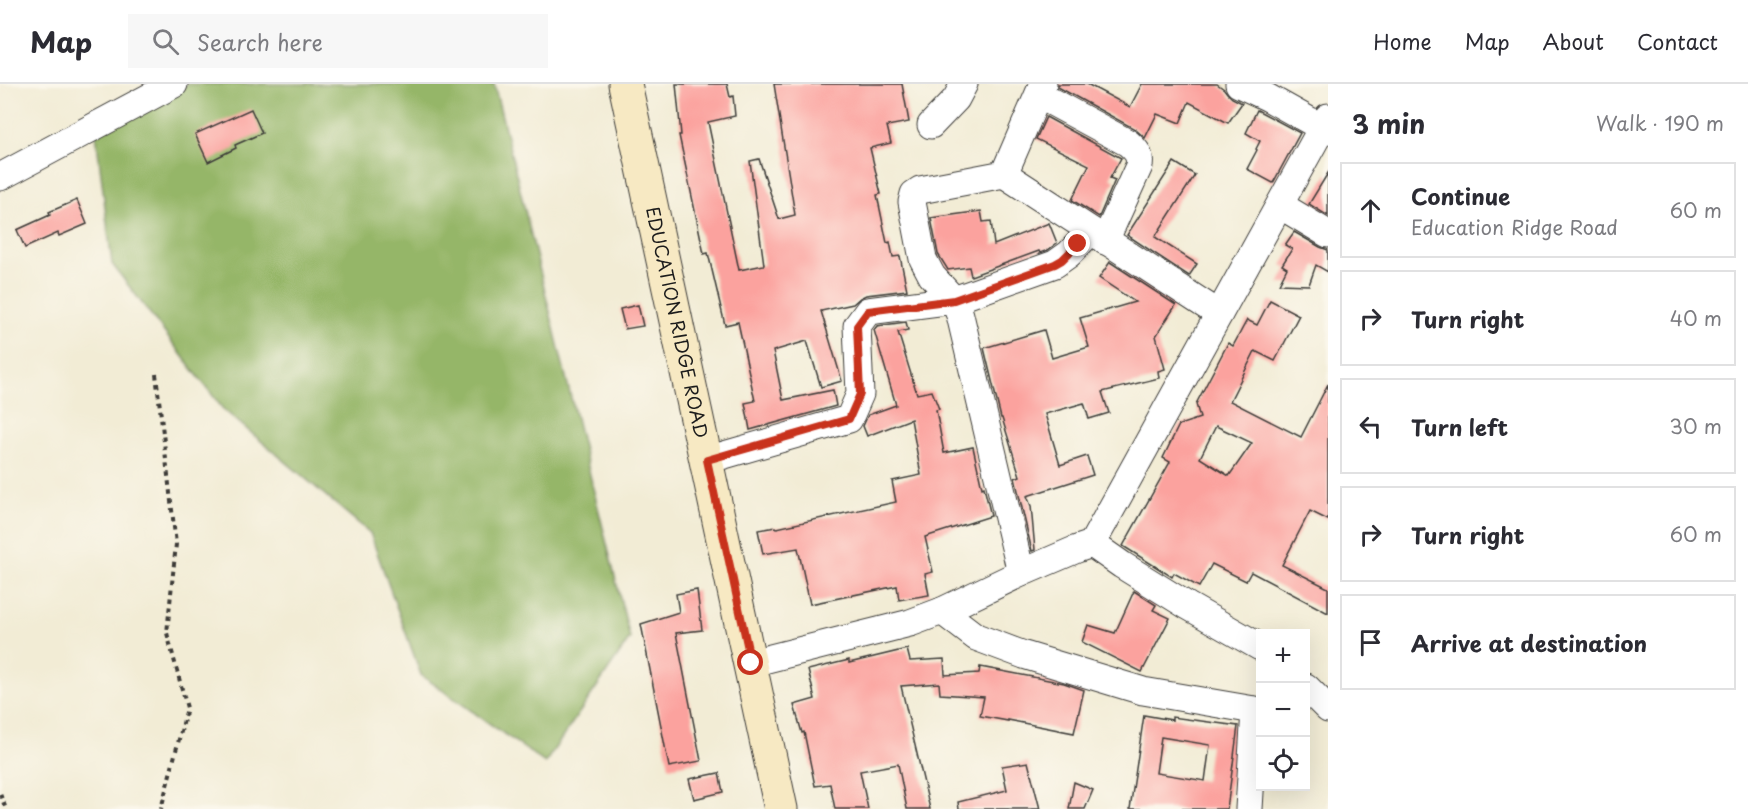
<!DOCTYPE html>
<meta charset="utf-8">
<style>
:root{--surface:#fff;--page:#f7f7f7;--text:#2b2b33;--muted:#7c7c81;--line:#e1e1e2}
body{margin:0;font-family:"Playpen Sans",sans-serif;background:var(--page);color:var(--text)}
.controls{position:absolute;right:18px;bottom:18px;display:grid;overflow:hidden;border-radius:0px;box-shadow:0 6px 24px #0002}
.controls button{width:54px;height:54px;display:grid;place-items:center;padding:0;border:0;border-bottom:2px solid var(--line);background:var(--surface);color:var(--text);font:30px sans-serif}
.stop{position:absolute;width:18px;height:18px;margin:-14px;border:4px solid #c8321e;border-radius:50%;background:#fff}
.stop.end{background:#c8321e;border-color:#fff;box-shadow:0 2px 6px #0008}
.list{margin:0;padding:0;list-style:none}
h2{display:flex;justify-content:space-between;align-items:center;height:78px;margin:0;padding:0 24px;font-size:26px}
h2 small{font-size:20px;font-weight:400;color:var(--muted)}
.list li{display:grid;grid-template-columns:39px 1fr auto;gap:18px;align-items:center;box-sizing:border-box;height:96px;margin:0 12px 12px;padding:0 12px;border:2px solid var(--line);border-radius:0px}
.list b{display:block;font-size:22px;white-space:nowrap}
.list p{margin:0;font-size:20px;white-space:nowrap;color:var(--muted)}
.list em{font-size:20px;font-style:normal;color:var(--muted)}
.icon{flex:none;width:33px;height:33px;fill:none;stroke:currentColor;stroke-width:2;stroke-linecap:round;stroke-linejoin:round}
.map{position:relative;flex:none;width:1328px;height:725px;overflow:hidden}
header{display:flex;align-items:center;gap:36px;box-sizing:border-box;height:84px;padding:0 30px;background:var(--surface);border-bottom:2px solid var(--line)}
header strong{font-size:28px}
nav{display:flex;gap:33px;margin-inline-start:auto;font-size:21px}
.search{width:420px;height:54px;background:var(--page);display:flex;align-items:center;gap:15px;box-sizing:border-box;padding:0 21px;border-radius:0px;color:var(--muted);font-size:22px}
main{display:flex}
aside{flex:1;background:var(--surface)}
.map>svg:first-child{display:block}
.forest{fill:#95b668;stroke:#586942;stroke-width:1.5}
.building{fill:#fba29e;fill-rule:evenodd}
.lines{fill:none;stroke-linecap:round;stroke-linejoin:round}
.street-casing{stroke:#3c3b38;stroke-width:29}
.secondary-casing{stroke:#3c3b38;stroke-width:35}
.path{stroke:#3c3b38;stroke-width:4;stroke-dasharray:4.5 4.5;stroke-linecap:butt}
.street{stroke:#fff;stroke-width:27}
.secondary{stroke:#f7e9c3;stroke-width:33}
.route{stroke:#c8321e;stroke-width:8}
.labels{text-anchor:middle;stroke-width:4.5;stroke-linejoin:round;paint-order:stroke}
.street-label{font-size:18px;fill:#1c1c1c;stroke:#fbf7ec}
</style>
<header>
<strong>Map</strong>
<div class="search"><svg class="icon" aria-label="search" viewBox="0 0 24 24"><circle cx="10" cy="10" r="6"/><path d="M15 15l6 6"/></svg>Search here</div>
<nav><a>Home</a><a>Map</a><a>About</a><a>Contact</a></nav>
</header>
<main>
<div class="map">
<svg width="1328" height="725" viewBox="0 0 1328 725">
<rect width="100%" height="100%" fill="#fbf7ec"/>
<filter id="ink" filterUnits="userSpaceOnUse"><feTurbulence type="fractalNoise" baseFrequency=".0167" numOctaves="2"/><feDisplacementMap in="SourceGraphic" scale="12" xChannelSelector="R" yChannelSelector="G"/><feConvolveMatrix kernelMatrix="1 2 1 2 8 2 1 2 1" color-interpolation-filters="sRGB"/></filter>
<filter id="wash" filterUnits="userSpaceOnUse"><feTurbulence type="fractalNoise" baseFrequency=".008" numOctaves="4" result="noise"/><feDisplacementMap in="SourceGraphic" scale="24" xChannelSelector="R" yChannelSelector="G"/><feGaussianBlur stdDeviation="1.35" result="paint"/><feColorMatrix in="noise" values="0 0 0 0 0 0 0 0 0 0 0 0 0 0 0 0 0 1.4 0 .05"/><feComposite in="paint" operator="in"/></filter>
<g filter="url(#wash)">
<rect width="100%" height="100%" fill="#f2ecd5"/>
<path class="forest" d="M 188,0 L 494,0 L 630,554 L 545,679 L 421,591 L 370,449 L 223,325 L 112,180 L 96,50 Z"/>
<g id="blocks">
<g class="building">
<path d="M 676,0 L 727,0 L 730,13 L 733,12 L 735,32 L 708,38 L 739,186 L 764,181 L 750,77 L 759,75 L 779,135 L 795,131 L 774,0 L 902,0 L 909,38 L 887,42 L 891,59 L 870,64 L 881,110 L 877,111 L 887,159 L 890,158 L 893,173 L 900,172 L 907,206 L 866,211 L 860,214 L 853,220 L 821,227 L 842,297 L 821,303 L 807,257 L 773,267 L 783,316 L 833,306 L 836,322 L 750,346 L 745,319 L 755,317 L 738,238 L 725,241 L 708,169 L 704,170 L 679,51 L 681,51 Z"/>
<path d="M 1058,0 L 1087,0 L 1130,23 L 1142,0 L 1217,0 L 1224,5 L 1227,9 L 1232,14 L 1242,19 L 1228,39 L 1189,18 L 1180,39 L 1157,30 L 1145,54 L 1135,45 L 1058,3 Z"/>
<path d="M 251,25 L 262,49 L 235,61 L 236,64 L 208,78 L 195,50 Z"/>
<path d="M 1257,26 L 1300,49 L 1273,99 L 1247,85 L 1257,66 L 1256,65 L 1260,57 L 1246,49 Z"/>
<path d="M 1046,33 L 1121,74 L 1110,94 L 1115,96 L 1099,133 L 1072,116 L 1089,81 L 1036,55 Z"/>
<path d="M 1174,78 L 1195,91 L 1155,153 L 1197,180 L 1189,192 L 1127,151 Z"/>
<path d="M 1328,89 L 1328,132 L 1309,120 Z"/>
<path d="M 77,116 L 87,140 L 59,152 L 58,149 L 25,164 L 17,146 L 50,131 L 49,128 Z"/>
<path d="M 981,127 L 983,138 L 991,137 L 994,161 L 1049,139 L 1057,159 L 1048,166 L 1040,169 L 1039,167 L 971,192 L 969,183 L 948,186 L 938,170 L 931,134 Z"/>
<path d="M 1294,148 L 1320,163 L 1328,166 L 1328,188 L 1316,181 L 1309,201 L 1279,200 L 1287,184 L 1282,181 L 1292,165 L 1285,161 Z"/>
<path d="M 1110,178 L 1176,221 L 1156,252 L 1165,285 L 1158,287 L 1159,294 L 1102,308 L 1109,329 L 1089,335 L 1084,319 L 1045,330 L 1060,381 L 1087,372 L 1093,391 L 1027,412 L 1031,422 L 1035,466 L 1032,467 L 1015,394 L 1020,392 L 1002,334 L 1001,334 L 984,264 L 1044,246 L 1052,274 L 1089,263 L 1080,234 L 1135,218 L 1099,194 Z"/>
<path d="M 1270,216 L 1299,231 L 1275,277 L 1255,267 L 1230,317 L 1301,353 L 1328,300 L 1328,436 L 1310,427 L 1282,481 L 1328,504 L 1328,529 L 1251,488 L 1246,497 L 1212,480 L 1199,503 L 1174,489 L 1172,493 L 1123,462 L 1170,378 L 1163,374 L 1179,341 L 1200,334 L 1196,320 L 1228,259 L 1233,262 L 1247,236 L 1257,241 ZM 1216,342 L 1252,359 L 1229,392 L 1200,374 Z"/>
<path d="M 638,221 L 643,242 L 625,245 L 620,225 Z"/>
<path d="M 906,238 L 908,246 L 898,248 L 917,310 L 932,307 L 939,325 L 936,326 L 944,369 L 973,363 L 982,404 L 984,403 L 991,432 L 925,453 L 933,488 L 925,490 L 929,511 L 899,516 L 897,502 L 810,520 L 798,464 L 763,470 L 758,446 L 776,443 L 777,444 L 896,418 L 892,397 L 921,391 L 911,335 L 867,352 L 863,342 L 868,331 L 896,321 L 874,246 L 877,242 Z"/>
<path d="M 697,506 L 702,546 L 676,549 L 701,677 L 669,683 L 641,540 L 679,528 L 676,510 Z"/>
<path d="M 1134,507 L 1156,521 L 1153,526 L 1170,534 L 1142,588 L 1082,558 L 1088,541 L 1115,549 Z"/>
<path d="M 907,565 L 910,577 L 944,575 L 945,591 L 979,589 L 980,583 L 1064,599 L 1084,606 L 1074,649 L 1008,636 L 1008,637 L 980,632 L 984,613 L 940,610 L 939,599 L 901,602 L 930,725 L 907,725 L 898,680 L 860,687 L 868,725 L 835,725 L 830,700 L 815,702 L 804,648 L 802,649 L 794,621 L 815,615 L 808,586 L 849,576 L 849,579 Z"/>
<path d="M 1144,631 L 1172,636 L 1172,633 L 1238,642 L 1227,725 L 1130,725 ZM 1161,653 L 1210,661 L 1205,697 L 1156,689 Z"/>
<path d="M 1028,678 L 1040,725 L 959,725 L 958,718 L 1007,706 L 1002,682 Z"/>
<path d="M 719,689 L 723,708 L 694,715 L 689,695 Z"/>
<path d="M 1074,698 L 1093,706 L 1085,725 L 1069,725 Z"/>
</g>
</g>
</g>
<g filter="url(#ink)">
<use href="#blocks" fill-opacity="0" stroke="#3c3b38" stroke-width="1.5"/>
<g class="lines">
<g class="street-casing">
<g id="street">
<path d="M 1239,0 L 1267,13 L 1328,47"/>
<path d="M 1039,11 L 1128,59 C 1136,66 1141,71 1139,82 L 1105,157"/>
<path d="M 931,41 L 956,15 L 964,0"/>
<path d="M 1004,90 L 1219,230"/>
<path d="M 0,93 L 174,0"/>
<path d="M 1280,121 L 1328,150"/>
<path d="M 707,376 L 849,335 L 860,310 L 857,242 L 868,227 L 954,216 L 1055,180 L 1069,170 L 1091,147"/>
<path d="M 1092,460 L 1122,481 L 1188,522 L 1260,563"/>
<path d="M 1021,489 L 960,231 L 954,216 L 932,192 L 923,175 L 912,118 L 914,110 L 920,106 L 1004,90 L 1043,0"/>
<path d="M 942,527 L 976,553 L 1024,571 L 1143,607 L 1260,627"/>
<path d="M 751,579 L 910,539 L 942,527 L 1021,489 L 1077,465 L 1092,460 L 1328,33"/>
<path d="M 1306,603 L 1328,625"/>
<path d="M 1249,725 L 1255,626"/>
</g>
</g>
<g class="secondary-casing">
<g id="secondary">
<path id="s1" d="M 625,0 L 781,725"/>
</g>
</g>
<g class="path">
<path d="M 156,290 L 176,460 L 167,549 L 187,624 L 161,725"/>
<path d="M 0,710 L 6,725"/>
</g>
<use href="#street" class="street"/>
<use href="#secondary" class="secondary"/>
</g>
</g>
<g class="lines" filter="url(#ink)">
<path class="route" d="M 751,579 L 707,376 L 849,335 L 860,310 L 857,242 L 868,227 L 954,216 L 1055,180 L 1062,176 L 1078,160"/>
</g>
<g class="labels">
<g class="street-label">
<text dy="6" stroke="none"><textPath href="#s1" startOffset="244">EDUCATION RIDGE ROAD</textPath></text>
</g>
</g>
</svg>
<div class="controls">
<button>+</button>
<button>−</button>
<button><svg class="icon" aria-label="locate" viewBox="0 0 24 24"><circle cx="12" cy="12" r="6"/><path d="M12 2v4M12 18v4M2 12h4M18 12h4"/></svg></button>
</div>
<div class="stop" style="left:751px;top:579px"></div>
<div class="stop end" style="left:1078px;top:160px"></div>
</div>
<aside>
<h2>3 min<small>Walk · 190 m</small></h2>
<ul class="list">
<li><svg class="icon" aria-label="ahead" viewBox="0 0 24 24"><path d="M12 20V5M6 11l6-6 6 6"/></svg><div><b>Continue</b><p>Education Ridge Road</p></div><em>60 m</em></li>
<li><svg class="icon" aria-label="right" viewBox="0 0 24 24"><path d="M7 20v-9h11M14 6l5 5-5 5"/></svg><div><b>Turn right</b></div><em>40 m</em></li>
<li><svg class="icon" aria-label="left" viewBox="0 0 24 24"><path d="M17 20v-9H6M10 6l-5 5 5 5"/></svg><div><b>Turn left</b></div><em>30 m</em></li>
<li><svg class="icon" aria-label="right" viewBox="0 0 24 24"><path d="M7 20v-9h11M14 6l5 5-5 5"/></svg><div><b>Turn right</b></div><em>60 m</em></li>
<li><svg class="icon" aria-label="arrive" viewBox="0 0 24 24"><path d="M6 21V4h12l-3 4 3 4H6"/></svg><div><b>Arrive at destination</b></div></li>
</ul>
</aside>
</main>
